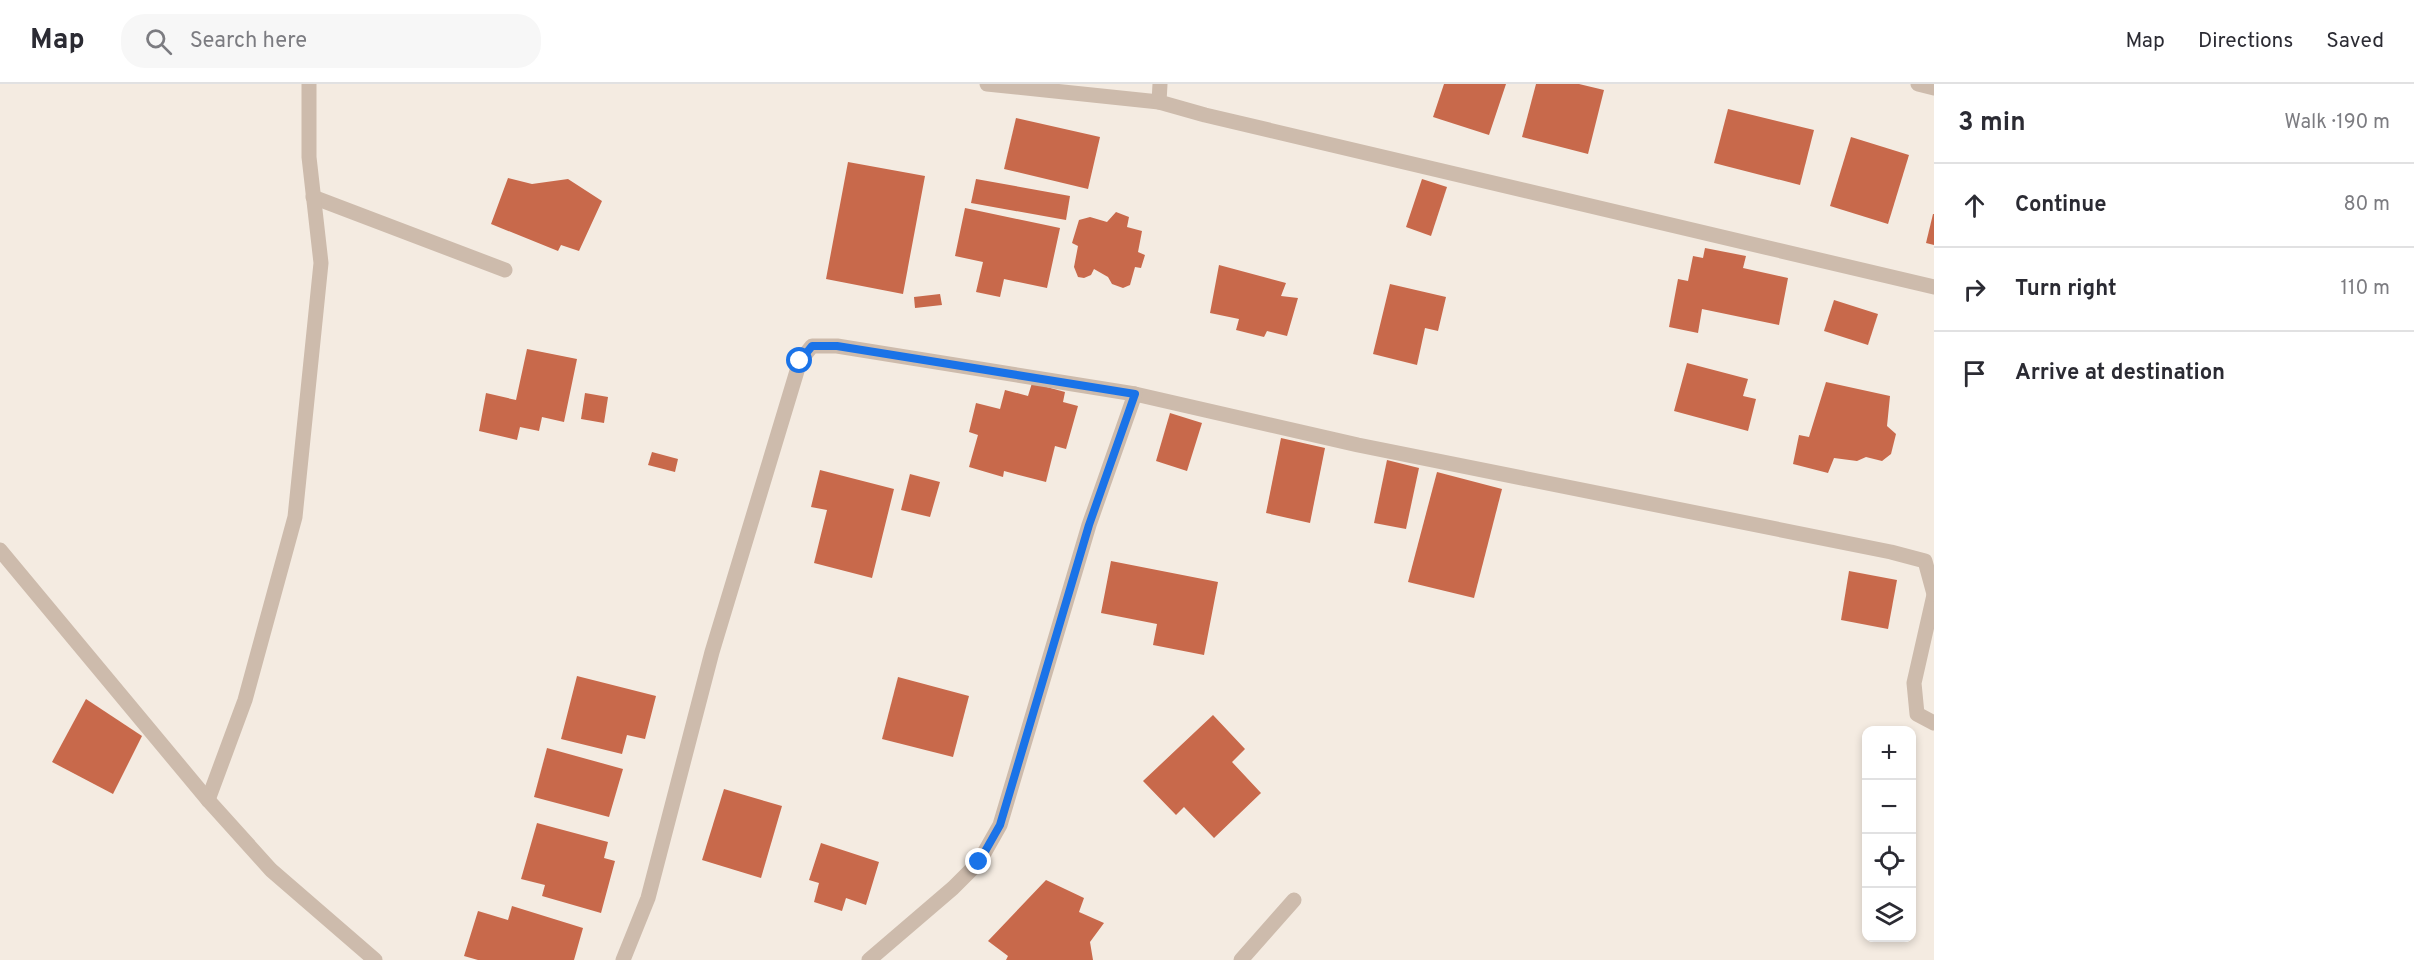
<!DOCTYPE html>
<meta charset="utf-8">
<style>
:root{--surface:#fff;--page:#f7f7f7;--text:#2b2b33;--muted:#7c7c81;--line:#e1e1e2}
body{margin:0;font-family:Overpass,sans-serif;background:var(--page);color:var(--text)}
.controls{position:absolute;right:18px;bottom:18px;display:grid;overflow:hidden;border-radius:12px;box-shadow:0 3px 9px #0003}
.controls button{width:54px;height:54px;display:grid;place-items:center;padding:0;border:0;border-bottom:2px solid var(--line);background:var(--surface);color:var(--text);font:30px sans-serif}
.stop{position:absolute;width:18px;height:18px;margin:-14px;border:4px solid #1a73e8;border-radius:50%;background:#fff}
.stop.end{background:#1a73e8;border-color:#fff;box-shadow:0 2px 6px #0008}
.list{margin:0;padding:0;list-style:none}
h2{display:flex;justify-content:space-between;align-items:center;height:78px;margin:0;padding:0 24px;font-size:26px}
h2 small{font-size:20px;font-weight:400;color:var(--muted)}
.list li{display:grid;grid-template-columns:39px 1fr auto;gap:18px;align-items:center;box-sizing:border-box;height:84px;padding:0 24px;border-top:2px solid var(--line)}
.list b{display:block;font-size:22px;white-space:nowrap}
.list em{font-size:20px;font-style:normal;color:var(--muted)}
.icon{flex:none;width:33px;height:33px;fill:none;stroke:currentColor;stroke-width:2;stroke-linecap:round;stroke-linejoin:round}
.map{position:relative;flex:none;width:1934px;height:876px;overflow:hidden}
header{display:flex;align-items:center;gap:36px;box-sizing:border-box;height:84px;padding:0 30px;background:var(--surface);border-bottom:2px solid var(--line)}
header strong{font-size:28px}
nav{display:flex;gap:33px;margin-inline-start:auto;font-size:21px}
.search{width:420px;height:54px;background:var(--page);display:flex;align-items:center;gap:15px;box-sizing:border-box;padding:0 21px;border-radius:24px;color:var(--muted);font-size:22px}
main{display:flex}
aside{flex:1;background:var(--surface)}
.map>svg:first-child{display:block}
.building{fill:#c8694b}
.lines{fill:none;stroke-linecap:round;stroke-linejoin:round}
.lane{stroke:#cdbbac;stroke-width:15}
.street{stroke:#cdbbac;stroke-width:15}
.route{stroke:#1a73e8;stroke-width:8}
</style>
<header>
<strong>Map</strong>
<div class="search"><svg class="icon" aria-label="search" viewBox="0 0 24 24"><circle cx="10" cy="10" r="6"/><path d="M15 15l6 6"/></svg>Search here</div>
<nav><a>Map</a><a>Directions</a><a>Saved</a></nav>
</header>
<main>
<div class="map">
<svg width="1934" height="876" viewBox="0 0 1934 876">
<rect width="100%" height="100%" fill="#f4ebe1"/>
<g class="building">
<path d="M 1444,0 L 1506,0 L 1489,51 L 1433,33 Z"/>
<path d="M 1536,0 L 1579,0 L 1604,6 L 1588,70 L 1522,53 Z"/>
<path d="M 1728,25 L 1814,46 L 1800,101 L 1714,79 Z"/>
<path d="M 1016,34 L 1100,53 L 1088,105 L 1004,85 Z"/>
<path d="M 1851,53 L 1909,71 L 1888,140 L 1830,122 Z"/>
<path d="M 848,78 L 925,92 L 903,210 L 826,195 Z"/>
<path d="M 508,94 L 532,100 L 568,95 L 602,117 L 579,167 L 561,161 L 558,167 L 491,140 Z"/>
<path d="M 976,95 L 1070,112 L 1066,136 L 971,119 Z"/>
<path d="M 1422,95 L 1447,103 L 1431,152 L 1406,143 Z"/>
<path d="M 965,124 L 1060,144 L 1047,204 L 1004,195 L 1000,213 L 976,208 L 983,178 L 955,172 Z"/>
<path d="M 1116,128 L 1129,133 L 1127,143 L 1142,147 L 1138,168 L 1145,171 L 1141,184 L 1135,183 L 1130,201 L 1123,204 L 1112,200 L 1108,193 L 1094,185 L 1091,191 L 1084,194 L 1078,193 L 1074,183 L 1078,162 L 1072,159 L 1079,136 L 1090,133 L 1107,138 Z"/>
<path d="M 1933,130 L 1934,130 L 1934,161 L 1926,159 Z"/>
<path d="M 1705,164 L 1746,172 L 1743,184 L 1788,194 L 1779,241 L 1702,225 L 1698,249 L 1669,243 L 1678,195 L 1688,197 L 1693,172 L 1703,174 Z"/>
<path d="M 1219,181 L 1286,199 L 1281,212 L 1298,214 L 1287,252 L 1267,247 L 1264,253 L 1236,246 L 1239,235 L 1210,229 Z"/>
<path d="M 1390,200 L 1446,213 L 1438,247 L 1425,244 L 1417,281 L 1373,270 Z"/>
<path d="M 940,210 L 942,221 L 915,224 L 914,213 Z"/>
<path d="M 1834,216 L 1878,230 L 1868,261 L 1824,247 Z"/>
<path d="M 527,265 L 577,275 L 564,338 L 542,333 L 539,347 L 520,343 L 517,356 L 479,347 L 486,309 L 516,316 Z"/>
<path d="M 1687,279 L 1748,295 L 1743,312 L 1756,315 L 1748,347 L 1674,327 Z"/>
<path d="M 1826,298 L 1890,312 L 1887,342 L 1896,350 L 1891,370 L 1882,377 L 1866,373 L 1857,377 L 1834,374 L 1828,389 L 1793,380 L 1799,351 L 1809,353 Z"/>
<path d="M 1032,299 L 1065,308 L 1063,318 L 1078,322 L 1066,365 L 1055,362 L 1046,398 L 1004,387 L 1003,393 L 969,383 L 978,351 L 969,348 L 976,319 L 1000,325 L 1005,306 L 1028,312 Z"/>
<path d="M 585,309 L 608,313 L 604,339 L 581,335 Z"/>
<path d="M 1170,329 L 1202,339 L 1187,387 L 1156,377 Z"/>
<path d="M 1281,354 L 1325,364 L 1310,439 L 1266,429 Z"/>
<path d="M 652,368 L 678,375 L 675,388 L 648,381 Z"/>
<path d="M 1387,376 L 1419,384 L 1406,445 L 1374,439 Z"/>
<path d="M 820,386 L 894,405 L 872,494 L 814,479 L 827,426 L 811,423 Z"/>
<path d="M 1437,388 L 1502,405 L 1474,514 L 1408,498 Z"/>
<path d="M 910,390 L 940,398 L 930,433 L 901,426 Z"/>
<path d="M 1111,477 L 1218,498 L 1204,571 L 1153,561 L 1157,540 L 1101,529 Z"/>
<path d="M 1849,487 L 1897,496 L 1888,545 L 1841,536 Z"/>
<path d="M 577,592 L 656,612 L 645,655 L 627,651 L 622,670 L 561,655 Z"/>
<path d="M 898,593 L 969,612 L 953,673 L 882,655 Z"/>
<path d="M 86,615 L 142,652 L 113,710 L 52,678 Z"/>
<path d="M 1213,631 L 1245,665 L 1232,678 L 1261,709 L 1214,754 L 1184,723 L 1176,731 L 1143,697 Z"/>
<path d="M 547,664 L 623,685 L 609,733 L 534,713 Z"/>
<path d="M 724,705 L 782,722 L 761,794 L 702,776 Z"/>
<path d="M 537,739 L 608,758 L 604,774 L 615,777 L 601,829 L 542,812 L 545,801 L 521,795 Z"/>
<path d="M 821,759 L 879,778 L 866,821 L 846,814 L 842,827 L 814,818 L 819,799 L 809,796 Z"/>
<path d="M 1046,796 L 1084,814 L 1079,828 L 1104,839 L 1090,858 L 1093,876 L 1006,876 L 1008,872 L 988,857 Z"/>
<path d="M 512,822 L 583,844 L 574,876 L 478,876 L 464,872 L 478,827 L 508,836 Z"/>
</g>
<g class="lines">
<g class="lane">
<path d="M 987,0 L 1159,18"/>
<path d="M 1160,0 L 1159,18 L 1205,31 L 1934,203"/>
<path d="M 1918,0 L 1934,4"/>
<path d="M 313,113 L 505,186"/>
<path d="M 208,716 L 245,616 L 295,433 L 321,179 L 309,73 L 309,0"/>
</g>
<g class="street">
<path d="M 0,466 L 208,716 L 271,786 L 375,876"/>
<path d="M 1934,511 L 1914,599 L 1917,630 L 1934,639"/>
<path d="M 623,876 L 648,814 L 712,568 L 800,277 L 812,262 L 837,262 L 1135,310 L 1358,361 L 1891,468 L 1925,477 L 1934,510"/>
<path d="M 869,876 L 953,804 L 979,778 L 1000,741 L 1089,441 L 1135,310"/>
<path d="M 1241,876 L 1294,816"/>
</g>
</g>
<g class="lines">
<path class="route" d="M 800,277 L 812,262 L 837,262 L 1135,310 L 1089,441 L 1000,741 L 979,778"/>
</g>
</svg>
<div class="controls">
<button>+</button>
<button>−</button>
<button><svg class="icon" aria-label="locate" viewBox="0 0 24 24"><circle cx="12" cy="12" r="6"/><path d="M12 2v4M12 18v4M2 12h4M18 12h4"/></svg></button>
<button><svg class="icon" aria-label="layers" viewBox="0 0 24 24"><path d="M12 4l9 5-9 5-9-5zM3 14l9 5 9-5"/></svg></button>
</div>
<div class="stop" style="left:800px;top:277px"></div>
<div class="stop end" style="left:979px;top:778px"></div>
</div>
<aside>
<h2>3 min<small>Walk · 190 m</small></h2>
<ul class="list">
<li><svg class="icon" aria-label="ahead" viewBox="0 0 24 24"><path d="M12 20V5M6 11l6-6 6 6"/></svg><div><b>Continue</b></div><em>80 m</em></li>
<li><svg class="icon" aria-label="right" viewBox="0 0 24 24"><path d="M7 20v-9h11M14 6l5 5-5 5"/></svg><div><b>Turn right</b></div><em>110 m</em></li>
<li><svg class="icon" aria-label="arrive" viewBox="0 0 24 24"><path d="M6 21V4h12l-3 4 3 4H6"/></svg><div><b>Arrive at destination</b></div></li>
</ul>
</aside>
</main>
